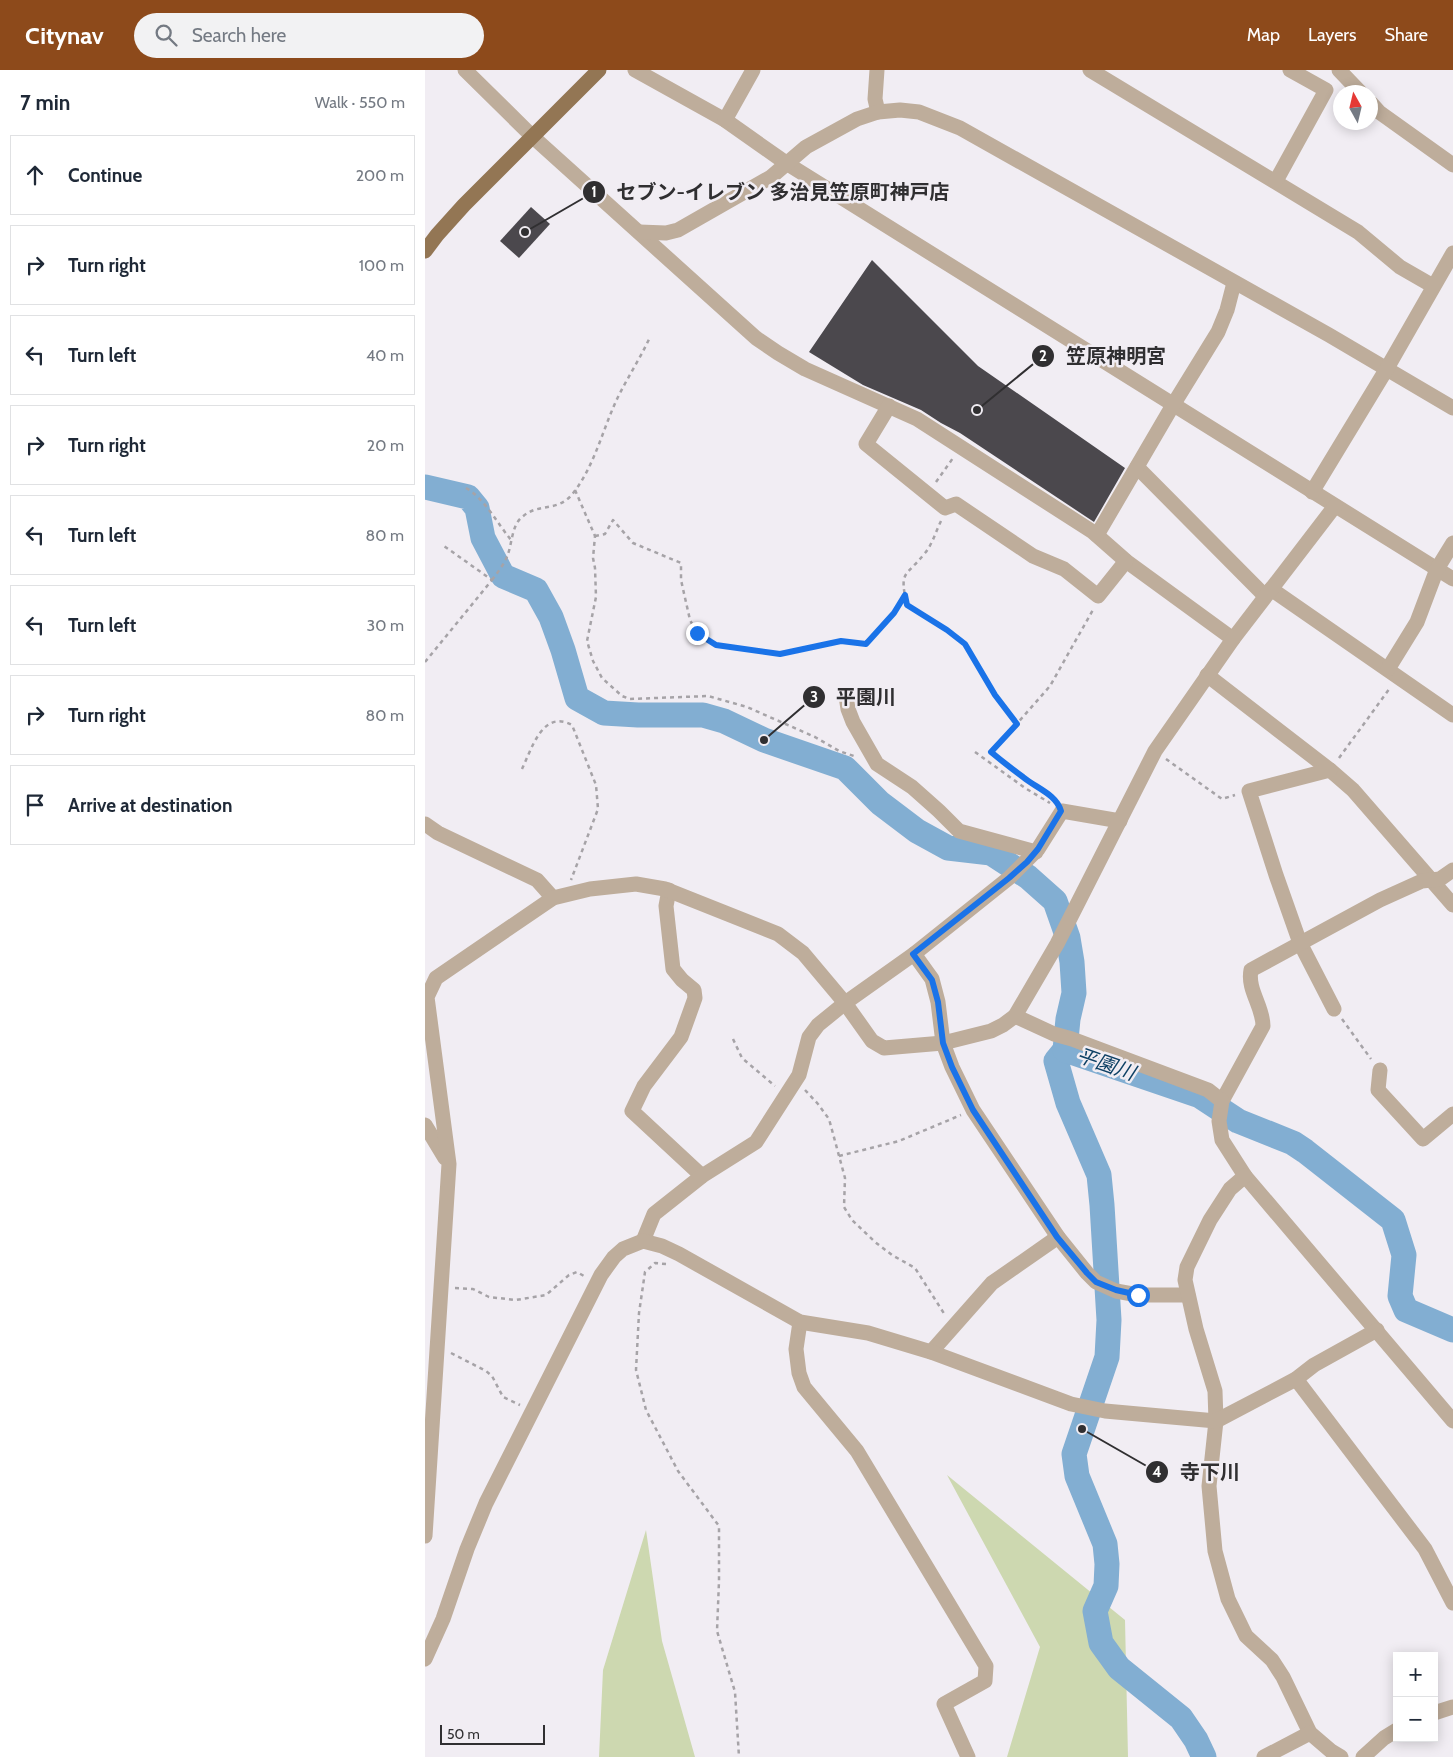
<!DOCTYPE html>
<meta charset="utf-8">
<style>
:root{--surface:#fff;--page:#f2f2f3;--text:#1f2937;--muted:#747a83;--line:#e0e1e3;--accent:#8d4a1b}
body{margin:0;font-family:Cabin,"Noto Sans JP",sans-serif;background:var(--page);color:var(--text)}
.controls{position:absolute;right:15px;bottom:15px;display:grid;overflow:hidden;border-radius:0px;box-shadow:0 2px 12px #0003}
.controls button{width:45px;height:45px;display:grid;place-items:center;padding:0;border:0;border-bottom:1px solid var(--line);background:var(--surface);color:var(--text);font:25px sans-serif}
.compass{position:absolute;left:908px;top:15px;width:45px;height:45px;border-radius:50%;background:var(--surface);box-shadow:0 2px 12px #0003;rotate:352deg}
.scale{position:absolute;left:15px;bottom:12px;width:105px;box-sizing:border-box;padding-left:5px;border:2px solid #302f31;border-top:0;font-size:14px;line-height:18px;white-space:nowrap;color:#302f31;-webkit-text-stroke:4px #f1edf3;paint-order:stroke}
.stop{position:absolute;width:15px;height:15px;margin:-11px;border:4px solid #1a73e8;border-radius:50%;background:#fff}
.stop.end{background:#1a73e8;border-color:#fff;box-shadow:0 1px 5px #0008}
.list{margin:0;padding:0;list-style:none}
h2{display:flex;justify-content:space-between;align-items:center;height:65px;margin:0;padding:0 20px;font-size:21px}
h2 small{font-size:16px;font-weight:400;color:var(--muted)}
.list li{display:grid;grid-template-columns:32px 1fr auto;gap:15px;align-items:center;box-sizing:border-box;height:80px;margin:0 10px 10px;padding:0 10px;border:1px solid var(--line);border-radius:0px}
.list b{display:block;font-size:19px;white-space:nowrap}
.list em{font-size:16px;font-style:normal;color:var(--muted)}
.icon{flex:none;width:28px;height:28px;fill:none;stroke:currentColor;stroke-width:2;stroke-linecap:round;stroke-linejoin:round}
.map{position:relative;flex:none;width:1028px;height:1687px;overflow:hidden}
header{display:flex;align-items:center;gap:30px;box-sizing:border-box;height:70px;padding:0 25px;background:var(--accent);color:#fff}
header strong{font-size:24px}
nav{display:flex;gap:28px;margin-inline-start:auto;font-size:18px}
.search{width:350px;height:45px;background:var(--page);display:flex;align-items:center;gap:12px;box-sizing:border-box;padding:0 18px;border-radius:28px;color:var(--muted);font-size:19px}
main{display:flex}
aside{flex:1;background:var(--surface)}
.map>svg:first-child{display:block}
.green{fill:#cdd8b0}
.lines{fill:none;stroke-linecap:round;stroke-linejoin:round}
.river{stroke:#82aed2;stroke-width:25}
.building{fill:#4b484d}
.path{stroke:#a6a3a7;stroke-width:2.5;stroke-dasharray:4 4;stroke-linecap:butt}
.minor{stroke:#bead9b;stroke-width:15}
.major{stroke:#937654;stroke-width:15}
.route{stroke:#1a73e8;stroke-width:6}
.labels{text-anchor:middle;stroke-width:5;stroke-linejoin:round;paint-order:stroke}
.water-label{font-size:20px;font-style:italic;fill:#0e4165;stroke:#f1edf3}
.leader{fill:none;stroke:#302f31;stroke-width:2}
.callout-dot{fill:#302f31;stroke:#f1edf3;stroke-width:2}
.mark-label{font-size:15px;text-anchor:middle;font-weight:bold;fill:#fff}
.callout-label{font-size:20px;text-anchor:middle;font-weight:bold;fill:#302f31;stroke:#f1edf3;stroke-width:5;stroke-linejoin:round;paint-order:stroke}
</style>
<header>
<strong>Citynav</strong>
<div class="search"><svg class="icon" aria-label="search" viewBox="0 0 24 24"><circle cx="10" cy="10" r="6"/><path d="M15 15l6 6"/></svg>Search here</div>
<nav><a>Map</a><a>Layers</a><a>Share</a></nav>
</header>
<main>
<aside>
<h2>7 min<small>Walk · 550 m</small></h2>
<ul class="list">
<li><svg class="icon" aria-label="ahead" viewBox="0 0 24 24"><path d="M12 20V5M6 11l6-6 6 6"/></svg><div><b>Continue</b></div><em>200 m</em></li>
<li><svg class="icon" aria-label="right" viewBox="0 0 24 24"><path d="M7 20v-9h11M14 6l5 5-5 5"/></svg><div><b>Turn right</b></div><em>100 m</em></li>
<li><svg class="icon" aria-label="left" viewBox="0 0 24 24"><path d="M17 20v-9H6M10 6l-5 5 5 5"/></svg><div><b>Turn left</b></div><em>40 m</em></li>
<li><svg class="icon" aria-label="right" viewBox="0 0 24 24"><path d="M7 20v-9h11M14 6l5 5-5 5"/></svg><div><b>Turn right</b></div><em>20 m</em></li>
<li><svg class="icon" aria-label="left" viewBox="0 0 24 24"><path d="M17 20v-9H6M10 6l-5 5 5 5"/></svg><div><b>Turn left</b></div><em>80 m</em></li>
<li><svg class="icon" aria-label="left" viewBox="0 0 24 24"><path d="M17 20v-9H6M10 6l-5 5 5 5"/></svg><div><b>Turn left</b></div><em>30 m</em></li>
<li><svg class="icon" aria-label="right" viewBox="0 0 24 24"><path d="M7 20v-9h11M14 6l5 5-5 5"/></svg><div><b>Turn right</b></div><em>80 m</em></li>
<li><svg class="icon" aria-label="arrive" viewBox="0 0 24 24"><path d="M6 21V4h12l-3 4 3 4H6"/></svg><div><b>Arrive at destination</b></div></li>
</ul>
</aside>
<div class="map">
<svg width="1028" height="1687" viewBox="0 0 1028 1687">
<rect width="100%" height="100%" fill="#f1edf3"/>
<g class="green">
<path d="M 522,1405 L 700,1550 L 703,1687 L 582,1687 L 615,1577 Z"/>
<path d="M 221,1460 L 237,1571 L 270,1687 L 174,1687 L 178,1600 Z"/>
</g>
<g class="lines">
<g class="river">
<path d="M 0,417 L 43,427 L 52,438 L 58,468 L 78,506 L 111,520 L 126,547 L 138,580 L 152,628 L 179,643 L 213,645 L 278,645 L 299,651 L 339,670 L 420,698 L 455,733 L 492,761 L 523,778 L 566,783 L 603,807 L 630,831 L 643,868 L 647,892 L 649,923 L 643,949 L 640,980"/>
<path d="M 640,980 L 631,991 L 643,1033 L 674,1105 L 677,1135 L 684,1250 L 682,1287 L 649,1384 L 652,1406 L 680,1474 L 682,1494 L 681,1516 L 670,1541 L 676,1573 L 694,1598 L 756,1648 L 771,1670 L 779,1687"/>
<path d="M 640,980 L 775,1026 L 813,1051 L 868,1073 L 880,1081 L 968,1150 L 979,1185 L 975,1226 L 981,1240 L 1028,1260"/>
</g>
</g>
<g class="building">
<path d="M 106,137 L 125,154 L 94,188 L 75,171 Z"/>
<path d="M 447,190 L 553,296 L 700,398 L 669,452 L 535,363 L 516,353 L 496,340 L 438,315 L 384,282 Z"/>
</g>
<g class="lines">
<g class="path">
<path d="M 511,412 L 528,388"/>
<path d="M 41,418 C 59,428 73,454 86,470"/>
<path d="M 150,420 L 170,466 L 168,488 L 170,498 L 171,527 L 162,571 L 168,591 L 177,608 L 197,626 L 205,629 L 283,626 L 322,637 L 390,667 L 414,681 L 432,687"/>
<path d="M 516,451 C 511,461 507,475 500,483 C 480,508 474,500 482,535 L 522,559 L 540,574 L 570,625 L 592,654"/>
<path d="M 170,466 L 180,464 L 188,450 L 208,473 L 256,493 L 256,510 L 265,550 L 272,563 L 291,575 L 355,584 L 416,571 L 441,574 L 469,543 L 480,525"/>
<path d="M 67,510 C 73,502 80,493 83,484 C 87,473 87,456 96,448 C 114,431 133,444 149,422 C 171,393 178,357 194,325 C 204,305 216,287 225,267"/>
<path d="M 0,592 L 67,510 L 19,476"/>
<path d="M 550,682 L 600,718 L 625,733"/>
<path d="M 914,688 L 965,618"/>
<path d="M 741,689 L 797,729 L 810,725"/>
<path d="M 97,699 C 107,678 118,639 147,655 L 171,715 L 173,739 L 146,810"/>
<path d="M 629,729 L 600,709 L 567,682 L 625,616 L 669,538"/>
<path d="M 917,949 L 946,989"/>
<path d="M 308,969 L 317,988 L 350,1016"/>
<path d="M 380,1020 L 393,1034 L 404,1049 L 407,1060 L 420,1108 L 419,1137 L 427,1150 L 450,1172 L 467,1185 L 490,1198 L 520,1245"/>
<path d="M 414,1086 L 474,1071 L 536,1045"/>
<path d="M 241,1194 L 230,1193 L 220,1202 L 214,1243 L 211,1300 L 221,1340 L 253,1401 L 294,1456 L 294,1511 L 292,1561 L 310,1622 L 314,1687"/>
<path d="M 30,1218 L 48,1219 L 64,1227 L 91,1230 L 121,1225 L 144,1205 L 152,1202 L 159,1206"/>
<path d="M 26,1283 L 61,1301 L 67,1306 L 78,1327 L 95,1335"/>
</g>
<g class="minor">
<path d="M 40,0 L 108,67 L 331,268 L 353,283 L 380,299 L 492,349 L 668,462 L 701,491 L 808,569"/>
<path d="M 210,0 L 300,50 L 361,93 L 1028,509"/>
<path d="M 452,0 L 450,29 L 453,42"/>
<path d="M 665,0 L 933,162 L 975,197 L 1008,216"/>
<path d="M 914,0 L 935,22"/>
<path d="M 946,33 L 954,42 L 1028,95"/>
<path d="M 300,50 L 328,0"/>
<path d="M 851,111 L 901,20 L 865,0"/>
<path d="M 214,162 L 241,163 L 253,160 L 346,107 L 381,77 L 432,49 L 453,42 L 475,40 L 494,42 L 535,58 L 904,265 L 1028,338"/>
<path d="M 464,336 L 441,374 L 520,438 L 531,434 L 608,486 L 639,499 L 673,526 L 701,491"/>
<path d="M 712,397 L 840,526"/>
<path d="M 887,422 L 961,300 L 1028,183"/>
<path d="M 672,465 L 748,335 L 793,262 L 802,240 L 809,213"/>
<path d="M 846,519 L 1028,645"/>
<path d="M 963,599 L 992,552 L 1012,499 L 1028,473"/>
<path d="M 782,605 L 905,700 L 928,720 L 1028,835"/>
<path d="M 421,626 L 423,639 L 428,652 L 452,694 L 487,717 L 514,741 L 534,761 L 611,782"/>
<path d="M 905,700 L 824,721 L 851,805 L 875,873 L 909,939"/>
<path d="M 0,754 L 13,763 L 112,810 L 128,828"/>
<path d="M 1028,800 L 1015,809 L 997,811 L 955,830 L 826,900 C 822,920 838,936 838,956 L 797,1031 L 794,1051 L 797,1070 L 820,1106 L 1028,1351"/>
<path d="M 244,820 L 241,836 L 248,899 L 257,910 L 269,920 L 270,928 L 256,967 L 219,1016 L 207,1041 L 277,1106"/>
<path d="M 489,884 L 507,909 L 513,932 L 518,973 L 527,997 L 548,1040 L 633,1167 L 662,1203 L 671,1212 L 691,1221 L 713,1225 L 763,1225"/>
<path d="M 590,946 L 629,964 L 647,969 L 783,1020 L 797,1031"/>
<path d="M 955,1000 L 953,1020 L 998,1069 L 1028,1044"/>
<path d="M 0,1055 L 20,1088"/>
<path d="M 820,1106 L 805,1119 L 785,1150 L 762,1197 L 760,1210 L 771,1259 L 790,1321 L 791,1351 L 784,1416 L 790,1481 L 803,1529 L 821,1566 L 847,1590 L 858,1607 L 885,1663 L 906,1681 L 916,1687"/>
<path d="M 218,1171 L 229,1144 L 277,1106 L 331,1072 L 374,1005 L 384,967 L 393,955 L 420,933 L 489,884 L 584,808 L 613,779 L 637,741 L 695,751"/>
<path d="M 375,1252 L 371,1279 L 374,1303 L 379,1317 L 432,1381 L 561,1596 L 560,1611 L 519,1634 L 543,1687"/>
<path d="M 506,1282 L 567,1213 L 633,1167"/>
<path d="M 871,1309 L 1000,1479 L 1028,1533"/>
<path d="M 0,1466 L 24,1094 L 2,927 L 11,908 L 128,828 L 165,819 L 211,814 L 240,819 L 353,864 L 378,883 L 420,933 L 447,971 L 459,978 L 518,973 L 566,961 L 578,955 L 590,946 L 632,874 L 730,681 L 808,569 L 910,436"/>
<path d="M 0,1589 L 18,1549 L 42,1479 L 61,1433 L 176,1205 L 189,1187 L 198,1179 L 218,1171 L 237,1176 L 254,1184 L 375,1252 L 443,1263 L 506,1282 L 646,1334 L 680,1341 L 791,1351 L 871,1309 L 889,1295 L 952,1260"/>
<path d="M 1009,1643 L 1028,1637"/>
<path d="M 839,1687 L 885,1663"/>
<path d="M 938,1687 L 959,1668 L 972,1660"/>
</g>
<path class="major" d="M 0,181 L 12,165 L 39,135 L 174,0"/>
</g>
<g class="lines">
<path class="route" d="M 272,563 L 291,575 L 355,584 L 416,571 L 441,574 L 469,543 L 480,525 L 482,535 L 522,560 L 540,574 L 570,625 L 592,654 L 566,682 C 577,691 587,699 598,707 C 611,718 631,724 636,741 L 613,779 L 602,792 L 584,808 L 488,884 L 507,910 L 513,932 L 518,973 L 527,997 L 548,1040 L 632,1167 L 662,1203 L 671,1212 L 691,1220 L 713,1225"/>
</g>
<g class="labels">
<g class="water-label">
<text transform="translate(681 994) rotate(19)" y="7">平園川</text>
</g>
</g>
<path class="leader" d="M100 162L169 122M552 340L618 286M339 670L389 627M657 1359L732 1402"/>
<g class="callout-dot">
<circle cx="100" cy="162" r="5"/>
<circle cx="552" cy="340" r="5"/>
<circle cx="339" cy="670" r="5"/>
<circle cx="657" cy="1359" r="5"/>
<circle cx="169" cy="122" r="12"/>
<circle cx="618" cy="286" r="12"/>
<circle cx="389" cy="627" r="12"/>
<circle cx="732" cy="1402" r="12"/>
</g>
<g class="mark-label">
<text x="169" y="127">1</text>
<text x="618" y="291">2</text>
<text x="389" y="632">3</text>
<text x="732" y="1407">4</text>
</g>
<g class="callout-label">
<text x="358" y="129">セブン-イレブン 多治見笠原町神戸店</text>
<text x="691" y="293">笠原神明宮</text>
<text x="441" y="634">平園川</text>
<text x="785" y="1409">寺下川</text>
</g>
</svg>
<div class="controls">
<button>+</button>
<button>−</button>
</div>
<svg class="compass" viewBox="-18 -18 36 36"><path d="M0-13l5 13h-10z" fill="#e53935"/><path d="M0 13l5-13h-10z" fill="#747a83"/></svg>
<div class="scale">50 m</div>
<div class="stop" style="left:713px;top:1225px"></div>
<div class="stop end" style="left:272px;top:563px"></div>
</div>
</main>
